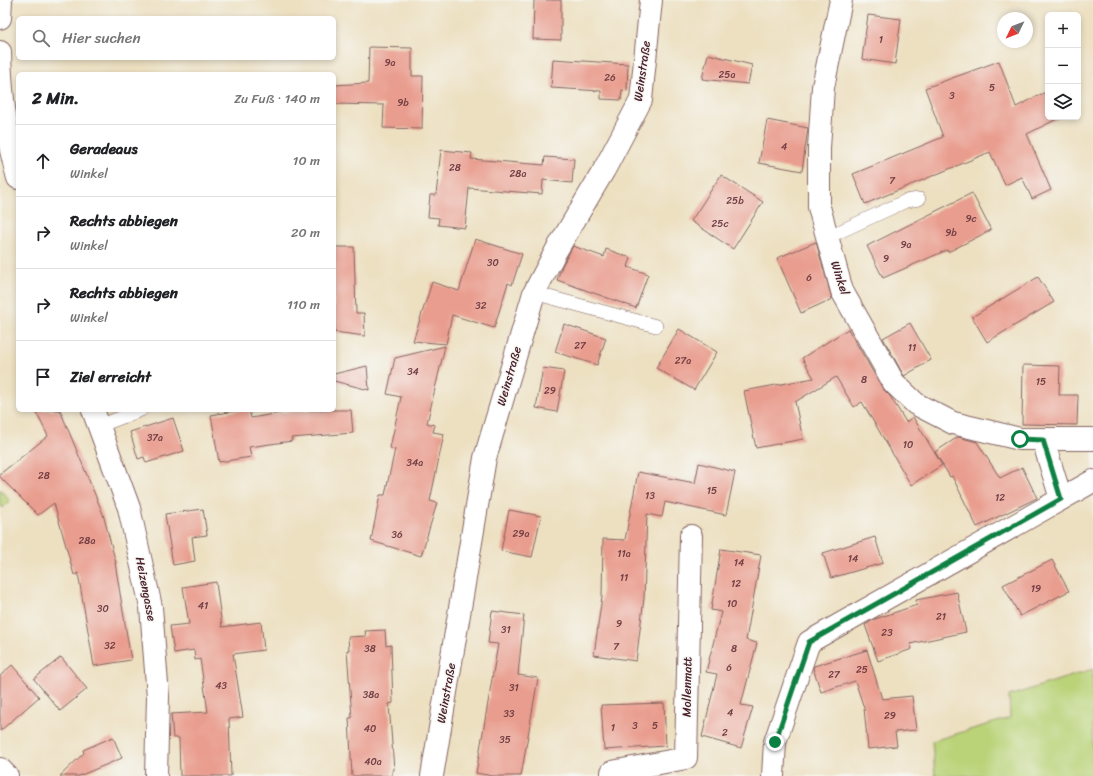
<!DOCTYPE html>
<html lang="de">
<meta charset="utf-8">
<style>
:root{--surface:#fff;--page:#f6f6f6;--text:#202124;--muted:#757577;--line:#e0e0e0}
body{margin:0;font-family:Sriracha,sans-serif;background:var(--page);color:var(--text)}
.controls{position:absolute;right:12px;top:12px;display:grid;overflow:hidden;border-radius:6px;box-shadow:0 2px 6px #0003}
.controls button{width:36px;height:36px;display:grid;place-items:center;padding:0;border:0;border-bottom:1px solid var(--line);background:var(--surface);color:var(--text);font:20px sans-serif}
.compass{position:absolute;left:997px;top:12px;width:36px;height:36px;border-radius:50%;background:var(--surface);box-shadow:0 2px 6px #0003;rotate:227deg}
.stop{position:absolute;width:12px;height:12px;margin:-9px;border:3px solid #0b8043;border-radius:50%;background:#fff}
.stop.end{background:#0b8043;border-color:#fff;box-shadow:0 1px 4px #0008}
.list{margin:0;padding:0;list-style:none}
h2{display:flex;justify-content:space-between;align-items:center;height:52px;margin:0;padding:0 16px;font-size:17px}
h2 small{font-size:13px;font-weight:400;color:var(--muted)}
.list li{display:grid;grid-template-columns:26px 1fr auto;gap:12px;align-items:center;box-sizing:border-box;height:72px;padding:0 16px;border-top:1px solid var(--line)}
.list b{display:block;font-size:15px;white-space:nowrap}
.list p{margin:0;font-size:13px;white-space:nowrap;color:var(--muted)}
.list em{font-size:13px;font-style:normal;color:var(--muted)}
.icon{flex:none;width:22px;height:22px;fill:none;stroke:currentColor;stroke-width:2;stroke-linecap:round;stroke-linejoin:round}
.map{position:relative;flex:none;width:1093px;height:776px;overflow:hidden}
.search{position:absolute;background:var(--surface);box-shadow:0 2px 6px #0003;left:16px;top:16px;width:320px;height:44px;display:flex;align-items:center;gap:10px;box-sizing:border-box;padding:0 14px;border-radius:6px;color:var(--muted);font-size:15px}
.panel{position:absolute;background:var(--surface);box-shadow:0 2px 6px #0003;left:16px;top:72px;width:320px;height:340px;border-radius:6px}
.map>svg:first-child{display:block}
.green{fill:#bad378;stroke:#827952}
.building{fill:#e99d8e}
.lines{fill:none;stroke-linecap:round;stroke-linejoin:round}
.service-casing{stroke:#836360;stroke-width:14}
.minor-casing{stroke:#836360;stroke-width:24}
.tertiary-casing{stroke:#836360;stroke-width:24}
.service{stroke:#fff;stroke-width:13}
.minor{stroke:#fff;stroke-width:22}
.tertiary{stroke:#fff;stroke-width:22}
.route{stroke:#0b8043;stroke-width:5}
.labels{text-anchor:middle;stroke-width:3;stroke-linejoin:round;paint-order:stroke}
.number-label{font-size:10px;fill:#723e44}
.street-label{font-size:12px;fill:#4a1f2b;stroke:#f6f6f2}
</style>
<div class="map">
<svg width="1093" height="776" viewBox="0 0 1093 776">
<rect width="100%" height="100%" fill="#f6f6f2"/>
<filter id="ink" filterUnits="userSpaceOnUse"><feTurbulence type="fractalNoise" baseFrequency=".025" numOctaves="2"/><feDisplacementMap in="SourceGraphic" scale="8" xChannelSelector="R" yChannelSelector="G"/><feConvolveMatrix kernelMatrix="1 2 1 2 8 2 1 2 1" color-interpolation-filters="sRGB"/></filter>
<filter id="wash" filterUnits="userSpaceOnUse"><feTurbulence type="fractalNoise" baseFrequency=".012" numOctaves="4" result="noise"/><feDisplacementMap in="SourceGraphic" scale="16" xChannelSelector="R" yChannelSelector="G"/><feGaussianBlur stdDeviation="0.9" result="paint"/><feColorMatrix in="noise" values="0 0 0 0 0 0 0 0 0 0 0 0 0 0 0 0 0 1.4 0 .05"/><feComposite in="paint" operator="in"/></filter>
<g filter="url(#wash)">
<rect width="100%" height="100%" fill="#ede0c1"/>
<g class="green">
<path d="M 0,489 L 10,501 L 3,508 L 0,505 Z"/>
<path d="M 1093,669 L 1093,776 L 935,776 L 932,741 L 1010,718 L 1009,696 Z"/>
</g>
<g id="blocks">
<g class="building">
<path d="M 534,0 L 561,0 L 561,40 L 533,39 Z"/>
<path d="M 868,15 L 901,19 L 895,64 L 862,59 Z"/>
<path d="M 369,47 L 412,48 L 412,76 L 423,76 L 422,129 L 383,128 L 384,105 L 334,104 L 334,85 L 368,83 Z"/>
<path d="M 708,54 L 752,65 L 748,84 L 702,79 Z"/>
<path d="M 553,59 L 628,64 L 627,91 L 622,90 L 621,100 L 601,99 L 601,91 L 551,88 Z"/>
<path d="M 999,61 L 1016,107 L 1048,91 L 1048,117 L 1061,117 L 1027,134 L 1051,190 L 1032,199 L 1022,177 L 1005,185 L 990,152 L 865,204 L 853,174 L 943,137 L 925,88 Z"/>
<path d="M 767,120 L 808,128 L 802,171 L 759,163 Z"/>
<path d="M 441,150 L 472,153 L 471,159 L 544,165 L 545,157 L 574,159 L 572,183 L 543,180 L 542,194 L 469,188 L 465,228 L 438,225 L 439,218 L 428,217 L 430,195 L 436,195 Z"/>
<path d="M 721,175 L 763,202 L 733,249 L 691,221 Z"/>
<path d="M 972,193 L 991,230 L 948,252 L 947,250 L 883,278 L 867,246 Z"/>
<path d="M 475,239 L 522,254 L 512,285 L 508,283 L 494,328 L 452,315 L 446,344 L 413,341 L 432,282 L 459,291 Z"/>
<path d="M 816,242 L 832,299 L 801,313 L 777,258 Z"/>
<path d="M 573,246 L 604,257 L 606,249 L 631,258 L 628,267 L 648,274 L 636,308 L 557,280 L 562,266 Z"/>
<path d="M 334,247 L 354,247 L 356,313 L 364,313 L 365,336 L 334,332 Z"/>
<path d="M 1038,277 L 1054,302 L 987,342 L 972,317 Z"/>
<path d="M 910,323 L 931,360 L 904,376 L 883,338 Z"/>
<path d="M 564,324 L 606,338 L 597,365 L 555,352 Z"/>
<path d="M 679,329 L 717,352 L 694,390 L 656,368 Z"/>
<path d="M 848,329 L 883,389 L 890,396 L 906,422 L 913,417 L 942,465 L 911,485 L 862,402 L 854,407 L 836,377 L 795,402 L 803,439 L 756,448 L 744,391 L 814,378 L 802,358 Z"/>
<path d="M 445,346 L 427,423 L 435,425 L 433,432 L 444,434 L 430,501 L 437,503 L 421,556 L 371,541 L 380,495 L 385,495 L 395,449 L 390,448 L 401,397 L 387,394 L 395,358 Z"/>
<path d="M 1023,365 L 1060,366 L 1059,395 L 1078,395 L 1077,425 L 1022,424 Z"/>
<path d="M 367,366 L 369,390 L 334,381 L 334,374 Z"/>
<path d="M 543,368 L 564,371 L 557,412 L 536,408 Z"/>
<path d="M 35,410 L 60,410 L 103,514 L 116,563 L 115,563 L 131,660 L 94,666 L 78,573 L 74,575 L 54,503 L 38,515 L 0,477 L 0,474 L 48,436 Z"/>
<path d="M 241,410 L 249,410 L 251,418 L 297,410 L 351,410 L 353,433 L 291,438 L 292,441 L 249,447 L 251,457 L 219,462 L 211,415 Z"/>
<path d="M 173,418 L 184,451 L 146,463 L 144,457 L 138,459 L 130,432 Z"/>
<path d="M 958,437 L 977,442 L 1000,478 L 1022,467 L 1037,498 L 977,527 L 952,476 L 950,477 L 935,452 Z"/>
<path d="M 699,463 L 735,472 L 726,515 L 665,502 L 662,517 L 647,514 L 644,598 L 636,661 L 594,655 L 602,596 L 603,539 L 625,540 L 638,472 L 695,483 Z"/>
<path d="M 203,509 L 207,535 L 192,537 L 195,561 L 173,565 L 165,514 Z"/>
<path d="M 509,510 L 541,516 L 532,557 L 501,551 Z"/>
<path d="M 875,537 L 883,563 L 831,578 L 823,553 Z"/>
<path d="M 721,549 L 761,555 L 746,640 L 757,643 L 741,705 L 753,707 L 741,748 L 702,737 L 717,674 L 706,672 L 721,612 L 711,610 Z"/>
<path d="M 1052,560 L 1069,591 L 1020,616 L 1003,585 Z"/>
<path d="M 216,582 L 222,627 L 261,622 L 264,650 L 233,654 L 243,717 L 229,719 L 231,776 L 180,776 L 179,738 L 173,738 L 171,714 L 208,712 L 200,659 L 195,660 L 194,650 L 174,653 L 170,626 L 189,624 L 183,587 Z"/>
<path d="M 957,592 L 966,632 L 910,644 L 912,649 L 878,661 L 865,625 L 875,619 L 917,605 L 916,600 Z"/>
<path d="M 492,611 L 524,615 L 518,675 L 538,678 L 521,776 L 493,776 L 476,773 L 498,644 L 488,643 Z"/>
<path d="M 385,630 L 386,646 L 391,645 L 393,703 L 389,704 L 394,770 L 392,771 L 392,776 L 352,776 L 349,718 L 352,718 L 347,650 L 349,650 L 348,637 L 366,636 L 365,631 Z"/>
<path d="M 867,650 L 882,699 L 912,696 L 916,730 L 895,732 L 897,746 L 868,749 L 864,708 L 855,681 L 821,692 L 813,668 L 814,666 Z"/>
<path d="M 61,657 L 87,689 L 60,711 L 34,679 Z"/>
<path d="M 12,665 L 39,697 L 0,731 L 0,676 Z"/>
<path d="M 664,703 L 666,746 L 604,750 L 601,705 Z"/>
<path d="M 113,737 L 122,758 L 79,776 L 60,776 L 84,753 L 83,750 Z"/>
</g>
</g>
</g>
<g filter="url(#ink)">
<use href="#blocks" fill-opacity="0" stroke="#836360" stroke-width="1"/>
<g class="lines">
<g class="service-casing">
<g id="service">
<path d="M 828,237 L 906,201 L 919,199"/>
<path d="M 534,293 L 656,326"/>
<path d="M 99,426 L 141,410"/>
</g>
</g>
<g class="minor-casing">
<g id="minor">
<path d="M 841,0 L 823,87 L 819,148 L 819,207 L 842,291 L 894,383 L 916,404 L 953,423 L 1020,439 L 1093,439"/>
<path d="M 0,18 L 1,0"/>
<path d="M 0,52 C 1,96 6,136 18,178"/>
<path d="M 93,410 L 129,508 L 151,607 L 158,697 L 156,776"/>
<path d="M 1043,440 L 1061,499"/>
<path d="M 0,769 L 7,776"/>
<path d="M 612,776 L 612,772 L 686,758 L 691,536"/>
<path d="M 773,776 L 775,742 L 809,642 L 1093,481"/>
</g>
</g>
<g class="tertiary-casing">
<path id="tertiary" d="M 432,776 L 485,458 L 534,293 L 556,251 L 604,170 L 641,100 L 651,0"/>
</g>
<use href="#service" class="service"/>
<use href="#minor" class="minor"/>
<use href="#tertiary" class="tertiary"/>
</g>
</g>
<g class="lines" filter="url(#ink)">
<path class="route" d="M 775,742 L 809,642 L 1061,499 L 1043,440 L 1020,439"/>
</g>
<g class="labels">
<g class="number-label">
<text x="881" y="43">1</text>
<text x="390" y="66">9a</text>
<text x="727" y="78">25a</text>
<text x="610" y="81">26</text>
<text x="992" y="91">5</text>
<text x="952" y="99">3</text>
<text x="403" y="106">9b</text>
<text x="784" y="150">4</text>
<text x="455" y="171">28</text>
<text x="518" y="177">28a</text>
<text x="892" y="184">7</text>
<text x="735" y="204">25b</text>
<text x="971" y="222">9c</text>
<text x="720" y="227">25c</text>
<text x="951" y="236">9b</text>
<text x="906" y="248">9a</text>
<text x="886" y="262">9</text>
<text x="493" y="266">30</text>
<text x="809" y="281">6</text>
<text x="481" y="309">32</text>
<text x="580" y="349">27</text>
<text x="912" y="351">11</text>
<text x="683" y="364">27a</text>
<text x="413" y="375">34</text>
<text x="864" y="383">8</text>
<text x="1041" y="385">15</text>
<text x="550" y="394">29</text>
<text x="155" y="441">37a</text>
<text x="908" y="448">10</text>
<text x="415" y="466">34a</text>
<text x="44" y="479">28</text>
<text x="712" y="494">15</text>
<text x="650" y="499">13</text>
<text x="1000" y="501">12</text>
<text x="521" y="537">29a</text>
<text x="397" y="538">36</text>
<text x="87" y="544">28a</text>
<text x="624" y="557">11a</text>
<text x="853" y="562">14</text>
<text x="739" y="566">14</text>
<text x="624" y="581">11</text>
<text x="736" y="587">12</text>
<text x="1036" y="592">19</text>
<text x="732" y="607">10</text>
<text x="203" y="609">41</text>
<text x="103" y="612">30</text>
<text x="941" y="620">21</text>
<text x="619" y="627">9</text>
<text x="506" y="633">31</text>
<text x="887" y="636">23</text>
<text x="110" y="649">32</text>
<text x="616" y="650">7</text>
<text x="370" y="652">38</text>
<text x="734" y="652">8</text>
<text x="729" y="671">6</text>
<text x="862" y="673">25</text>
<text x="834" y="678">27</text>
<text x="221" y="689">43</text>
<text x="514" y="691">31</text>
<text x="371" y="698">38a</text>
<text x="730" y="716">4</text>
<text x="509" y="717">33</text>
<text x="890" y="719">29</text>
<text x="635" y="729">3</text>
<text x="655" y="729">5</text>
<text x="613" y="731">1</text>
<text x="370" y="732">40</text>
<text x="725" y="736">2</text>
<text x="505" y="743">35</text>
<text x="373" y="765">40a</text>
</g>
<g class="street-label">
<text transform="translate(642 71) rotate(-82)" y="4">Weinstraße</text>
<text transform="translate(840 278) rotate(72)" y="4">Winkel</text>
<text transform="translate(509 376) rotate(-74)" y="4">Weinstraße</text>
<text transform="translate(146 589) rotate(79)" y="4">Heizengasse</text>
<text transform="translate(687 687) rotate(-89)" y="4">Mollenmatt</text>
<text transform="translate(446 693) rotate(-80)" y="4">Weinstraße</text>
</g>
</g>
</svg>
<div class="controls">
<button>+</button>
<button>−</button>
<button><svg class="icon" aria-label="layers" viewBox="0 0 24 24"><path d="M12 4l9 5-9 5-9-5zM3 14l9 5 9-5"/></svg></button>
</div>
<svg class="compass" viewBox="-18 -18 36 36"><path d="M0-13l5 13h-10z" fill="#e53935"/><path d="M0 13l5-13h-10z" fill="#757577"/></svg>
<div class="stop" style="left:1020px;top:439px"></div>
<div class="stop end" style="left:775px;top:742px"></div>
<div class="search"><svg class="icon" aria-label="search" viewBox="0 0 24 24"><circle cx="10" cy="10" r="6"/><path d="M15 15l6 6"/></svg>Hier suchen</div>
<section class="panel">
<h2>2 Min.<small>Zu Fuß · 140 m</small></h2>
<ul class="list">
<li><svg class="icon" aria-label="ahead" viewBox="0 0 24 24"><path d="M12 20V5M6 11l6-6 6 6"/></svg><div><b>Geradeaus</b><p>Winkel</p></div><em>10 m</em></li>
<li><svg class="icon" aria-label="right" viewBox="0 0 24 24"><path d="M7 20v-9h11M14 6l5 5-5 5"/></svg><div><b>Rechts abbiegen</b><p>Winkel</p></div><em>20 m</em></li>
<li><svg class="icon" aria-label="right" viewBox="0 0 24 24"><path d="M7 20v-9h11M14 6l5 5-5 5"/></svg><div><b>Rechts abbiegen</b><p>Winkel</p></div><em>110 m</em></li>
<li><svg class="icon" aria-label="arrive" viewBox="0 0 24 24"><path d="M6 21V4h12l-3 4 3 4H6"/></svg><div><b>Ziel erreicht</b></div></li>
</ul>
</section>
</div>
